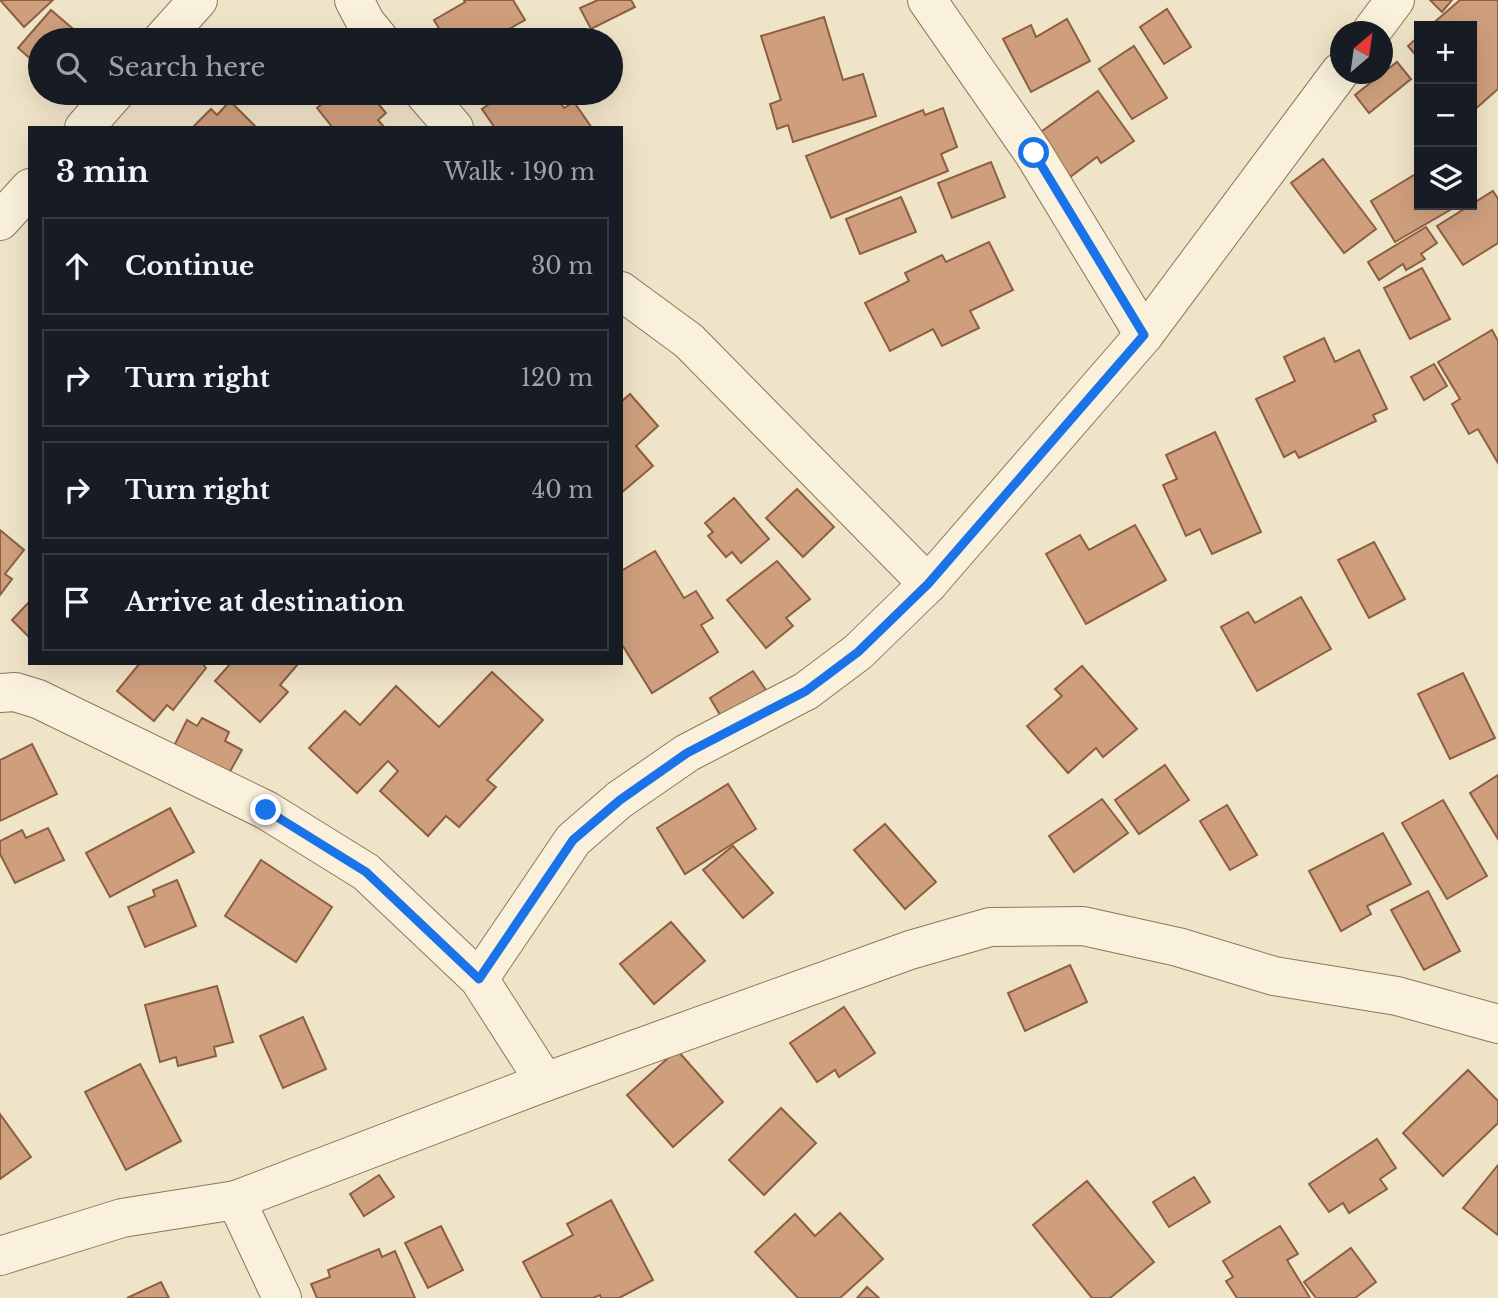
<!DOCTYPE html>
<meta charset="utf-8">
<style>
:root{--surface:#171b24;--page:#242831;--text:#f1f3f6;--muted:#9ea1a6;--line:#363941}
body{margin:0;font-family:"Libre Baskerville",serif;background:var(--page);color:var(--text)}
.controls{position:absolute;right:21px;top:21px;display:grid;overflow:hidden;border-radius:0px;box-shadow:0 7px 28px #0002}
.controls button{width:63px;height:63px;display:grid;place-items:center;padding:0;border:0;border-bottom:2px solid var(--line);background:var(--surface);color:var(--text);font:35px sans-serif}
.compass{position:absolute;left:1330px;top:21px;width:63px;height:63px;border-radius:50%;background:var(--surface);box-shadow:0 7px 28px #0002;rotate:29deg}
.stop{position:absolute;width:21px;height:21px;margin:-16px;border:5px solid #1a73e8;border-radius:50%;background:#fff}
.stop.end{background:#1a73e8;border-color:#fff;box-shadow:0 2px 7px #0008}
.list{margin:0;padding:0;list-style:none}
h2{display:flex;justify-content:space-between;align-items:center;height:91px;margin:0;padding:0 28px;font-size:30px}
h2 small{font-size:23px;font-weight:400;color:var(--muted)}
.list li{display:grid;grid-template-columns:46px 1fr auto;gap:21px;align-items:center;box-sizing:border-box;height:98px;margin:0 14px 14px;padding:0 14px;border:2px solid var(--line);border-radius:0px}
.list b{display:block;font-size:26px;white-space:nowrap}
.list em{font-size:23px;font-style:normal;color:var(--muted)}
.icon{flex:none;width:38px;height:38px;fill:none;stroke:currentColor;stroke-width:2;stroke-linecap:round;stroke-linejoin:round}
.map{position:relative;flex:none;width:1498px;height:1298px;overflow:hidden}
.search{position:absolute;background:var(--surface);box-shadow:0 7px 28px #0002;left:28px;top:28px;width:595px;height:77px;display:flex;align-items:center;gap:18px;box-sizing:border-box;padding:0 24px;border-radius:38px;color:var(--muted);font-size:26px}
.panel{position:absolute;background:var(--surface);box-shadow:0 7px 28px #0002;left:28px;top:126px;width:595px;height:539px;border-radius:0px}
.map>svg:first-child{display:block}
.building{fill:#cf9f7d;stroke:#8d5f41;stroke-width:2}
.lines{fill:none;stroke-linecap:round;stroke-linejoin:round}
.minor-casing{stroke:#8d765c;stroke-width:40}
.minor{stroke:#faf1dc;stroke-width:38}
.route{stroke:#1a73e8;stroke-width:9}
</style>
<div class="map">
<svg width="1498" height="1298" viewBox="0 0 1498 1298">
<rect width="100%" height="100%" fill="#f0e4c8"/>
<g class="building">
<path d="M 0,0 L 53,0 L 24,27 Z"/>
<path d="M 464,0 L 513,0 L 525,20 L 490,40 L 446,40 L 434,20 L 465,2 Z"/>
<path d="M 598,0 L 631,0 L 635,7 L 591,29 L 580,8 Z"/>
<path d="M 1430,0 L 1452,0 L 1442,12 Z"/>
<path d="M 1460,0 L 1498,0 L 1498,89 L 1472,112 L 1472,26 L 1430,26 Z"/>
<path d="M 1167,9 L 1191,47 L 1164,64 L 1140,27 Z"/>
<path d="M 51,10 L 86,40 L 40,40 L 40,67 L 18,48 Z"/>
<path d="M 824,17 L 843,80 L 863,74 L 876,116 L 793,142 L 788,125 L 777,129 L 770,104 L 781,100 L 761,36 Z"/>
<path d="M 1067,19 L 1090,61 L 1031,92 L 1003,39 L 1031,25 L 1036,37 Z"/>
<path d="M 1419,36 L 1419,59 L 1408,46 Z"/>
<path d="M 1134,46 L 1167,98 L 1132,119 L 1099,69 Z"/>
<path d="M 1397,62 L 1411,79 L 1369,113 L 1355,95 Z"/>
<path d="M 1098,91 L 1134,141 L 1101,163 L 1097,157 L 1070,177 L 1038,134 Z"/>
<path d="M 336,93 L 356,93 L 358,95 L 361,93 L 369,93 L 386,113 L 378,120 L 385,128 L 333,128 L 317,108 Z"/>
<path d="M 505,93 L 553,93 L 564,108 L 574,102 L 592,128 L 495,128 L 482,109 Z"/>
<path d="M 230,101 L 257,128 L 192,128 L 211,109 L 217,115 Z"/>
<path d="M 943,108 L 957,147 L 941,154 L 948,171 L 831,218 L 806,156 L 923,110 L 925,115 Z"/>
<path d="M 1323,159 L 1376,229 L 1344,253 L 1291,183 Z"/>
<path d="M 991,162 L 1005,197 L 952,218 L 938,183 Z"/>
<path d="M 1419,172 L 1419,205 L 1457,206 L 1395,242 L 1371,201 Z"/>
<path d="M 1493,191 L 1498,199 L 1498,243 L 1463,265 L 1437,226 Z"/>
<path d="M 901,197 L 916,232 L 860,254 L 846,219 Z"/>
<path d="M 1426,227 L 1437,243 L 1421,254 L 1425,259 L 1406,270 L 1403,264 L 1379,280 L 1368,262 Z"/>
<path d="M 989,242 L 1013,290 L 970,311 L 979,328 L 942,346 L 933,329 L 890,351 L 865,303 L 909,281 L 905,273 L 942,255 L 946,262 Z"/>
<path d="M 1422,268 L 1450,319 L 1410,339 L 1384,288 Z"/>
<path d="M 1492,330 L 1498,341 L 1498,463 L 1478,429 L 1469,434 L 1452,404 L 1460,399 L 1438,362 Z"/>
<path d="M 1324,338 L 1335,362 L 1359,350 L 1387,409 L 1373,415 L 1376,421 L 1299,458 L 1295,451 L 1284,457 L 1256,399 L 1295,381 L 1284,357 Z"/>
<path d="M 1434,364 L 1447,386 L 1424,400 L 1411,377 Z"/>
<path d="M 630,394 L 658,426 L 636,446 L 653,466 L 621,493 L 621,402 Z"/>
<path d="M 1215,432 L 1261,532 L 1212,554 L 1200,529 L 1186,536 L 1163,485 L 1177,479 L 1166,455 Z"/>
<path d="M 797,489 L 834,527 L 803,557 L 766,518 Z"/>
<path d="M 734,498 L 769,539 L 741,563 L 732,552 L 726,557 L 708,536 L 713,532 L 705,523 Z"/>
<path d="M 1135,525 L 1166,580 L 1086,624 L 1046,554 L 1080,535 L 1089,550 Z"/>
<path d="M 0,530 L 24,550 L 5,574 L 12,579 L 0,595 Z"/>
<path d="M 1374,542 L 1405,599 L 1369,618 L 1338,560 Z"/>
<path d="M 655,551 L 684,598 L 696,591 L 713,618 L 701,625 L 718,652 L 652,693 L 621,643 L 621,571 Z"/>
<path d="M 777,561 L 810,599 L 786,618 L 793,626 L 766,648 L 727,600 Z"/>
<path d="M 1301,597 L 1331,649 L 1257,691 L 1221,627 L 1248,612 L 1255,623 Z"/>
<path d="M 30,601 L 30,638 L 12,620 Z"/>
<path d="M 140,663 L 202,663 L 206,668 L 173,710 L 167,705 L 154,721 L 117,691 Z"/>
<path d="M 231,663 L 299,663 L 280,685 L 288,692 L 260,722 L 215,681 Z"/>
<path d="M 1082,666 L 1137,729 L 1103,757 L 1096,748 L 1068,773 L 1027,726 L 1062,696 L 1055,689 Z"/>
<path d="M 753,671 L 766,690 L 722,718 L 710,698 Z"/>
<path d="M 492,672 L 543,720 L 487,780 L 496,787 L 459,827 L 446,816 L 428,836 L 380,791 L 398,771 L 388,761 L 357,793 L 309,748 L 345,711 L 360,725 L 396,686 L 439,727 Z"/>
<path d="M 1463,673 L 1495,738 L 1450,759 L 1418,694 Z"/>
<path d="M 202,718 L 229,732 L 225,741 L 242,750 L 223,784 L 169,756 L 187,720 L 197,726 Z"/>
<path d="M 32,744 L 57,794 L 0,821 L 0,760 Z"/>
<path d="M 1165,765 L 1189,800 L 1139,834 L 1115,800 Z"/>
<path d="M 1498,775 L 1498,839 L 1470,793 Z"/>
<path d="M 728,784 L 756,829 L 685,874 L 657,828 Z"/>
<path d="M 1102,799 L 1128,833 L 1074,872 L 1049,836 Z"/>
<path d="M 1443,800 L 1487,876 L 1447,899 L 1402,823 Z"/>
<path d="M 1227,805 L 1257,855 L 1230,870 L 1200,821 Z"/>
<path d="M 170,808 L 194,852 L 110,897 L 86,853 Z"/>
<path d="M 885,824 L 936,882 L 905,909 L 854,850 Z"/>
<path d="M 48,828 L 64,860 L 15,883 L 0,854 L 0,841 L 22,830 L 26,838 Z"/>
<path d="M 1383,833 L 1411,884 L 1367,906 L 1371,914 L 1341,931 L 1309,871 Z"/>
<path d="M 733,846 L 773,893 L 743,918 L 703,870 Z"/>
<path d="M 261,860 L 332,907 L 296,962 L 225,916 Z"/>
<path d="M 177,880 L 196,926 L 145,947 L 128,907 L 155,896 L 153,890 Z"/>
<path d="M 1428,891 L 1460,951 L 1424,970 L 1391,910 Z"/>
<path d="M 671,922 L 705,961 L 654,1004 L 620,964 Z"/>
<path d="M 1070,965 L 1087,1002 L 1025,1031 L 1008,993 Z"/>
<path d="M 217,986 L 233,1042 L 214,1047 L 216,1056 L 178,1066 L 176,1057 L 160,1062 L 145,1005 Z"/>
<path d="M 844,1007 L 875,1053 L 839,1077 L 835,1070 L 817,1082 L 790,1043 Z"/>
<path d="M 303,1017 L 326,1069 L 283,1088 L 260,1036 Z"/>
<path d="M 677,1050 L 723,1102 L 673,1147 L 627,1095 Z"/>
<path d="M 140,1064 L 181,1141 L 126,1170 L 85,1092 Z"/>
<path d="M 1468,1070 L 1498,1101 L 1498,1123 L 1443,1176 L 1403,1133 Z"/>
<path d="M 781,1108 L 816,1143 L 764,1195 L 729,1160 Z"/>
<path d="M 0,1114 L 31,1157 L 0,1179 Z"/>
<path d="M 1377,1139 L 1396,1168 L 1380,1179 L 1387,1189 L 1349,1213 L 1343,1203 L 1329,1212 L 1309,1184 Z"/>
<path d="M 1498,1165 L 1498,1235 L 1463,1208 Z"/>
<path d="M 379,1175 L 394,1197 L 364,1216 L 350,1194 Z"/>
<path d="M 1194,1177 L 1210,1202 L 1169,1227 L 1153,1202 Z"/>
<path d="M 1087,1181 L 1154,1262 L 1110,1298 L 1092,1298 L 1033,1225 Z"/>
<path d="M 611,1200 L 653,1280 L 619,1298 L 601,1298 L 600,1295 L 593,1298 L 542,1298 L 523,1262 L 573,1235 L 567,1224 Z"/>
<path d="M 840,1213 L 883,1259 L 840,1298 L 798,1298 L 755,1252 L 795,1214 L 815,1236 Z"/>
<path d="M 441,1226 L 463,1270 L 428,1288 L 405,1243 Z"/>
<path d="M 1280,1226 L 1298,1254 L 1287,1260 L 1310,1298 L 1237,1298 L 1226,1281 L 1233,1277 L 1223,1261 Z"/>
<path d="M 1351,1248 L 1376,1282 L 1355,1298 L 1316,1298 L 1304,1282 Z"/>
<path d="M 379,1249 L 382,1257 L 395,1251 L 415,1298 L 317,1298 L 311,1284 L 330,1277 L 328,1270 Z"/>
<path d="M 161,1282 L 169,1298 L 127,1298 Z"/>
<path d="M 867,1287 L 879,1298 L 857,1298 Z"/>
</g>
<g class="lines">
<g class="minor-casing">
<g id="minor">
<path d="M 354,0 L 366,23 L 380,40"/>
<path d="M 927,0 L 1034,154 L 1144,335"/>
<path d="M 1371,32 L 1395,0"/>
<path d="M 162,40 L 198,0"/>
<path d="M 424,93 L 454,128"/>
<path d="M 84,128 L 115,93"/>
<path d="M 0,221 L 30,188"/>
<path d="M 621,291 L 689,341 L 928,584"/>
<path d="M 0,693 L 15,692 L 38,699 L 266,810 L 366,872 L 479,979 L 545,1082"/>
<path d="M 479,979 L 573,840 L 619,800 L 687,753 L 806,691 L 858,652 L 928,584 L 1144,335 L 1340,72"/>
<path d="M 236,1200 L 282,1298"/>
<path d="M 0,1256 L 122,1218 L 236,1200 L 545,1082 L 910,950 L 990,927 L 1083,926 L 1178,947 L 1274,976 L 1397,996 L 1498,1024"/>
</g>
</g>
<use href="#minor" class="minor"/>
</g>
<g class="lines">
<path class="route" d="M 266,810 L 366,872 L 479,979 L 573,840 L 620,800 L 687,753 L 806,691 L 858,652 L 928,584 L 1144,335 L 1034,153"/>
</g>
</svg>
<div class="controls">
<button>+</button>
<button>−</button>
<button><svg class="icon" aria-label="layers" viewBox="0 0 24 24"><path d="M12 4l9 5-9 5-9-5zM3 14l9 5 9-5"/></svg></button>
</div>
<svg class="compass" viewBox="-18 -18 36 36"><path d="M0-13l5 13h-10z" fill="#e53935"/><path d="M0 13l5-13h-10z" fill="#9ea1a6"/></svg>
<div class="stop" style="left:1034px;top:153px"></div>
<div class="stop end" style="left:266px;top:810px"></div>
<div class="search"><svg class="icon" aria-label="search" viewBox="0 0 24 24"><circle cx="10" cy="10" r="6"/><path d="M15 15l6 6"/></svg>Search here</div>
<section class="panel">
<h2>3 min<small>Walk · 190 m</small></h2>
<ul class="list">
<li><svg class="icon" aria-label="ahead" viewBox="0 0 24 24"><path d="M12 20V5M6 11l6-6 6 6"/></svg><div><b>Continue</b></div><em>30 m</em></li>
<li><svg class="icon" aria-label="right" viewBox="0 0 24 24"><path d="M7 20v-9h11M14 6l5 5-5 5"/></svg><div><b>Turn right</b></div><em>120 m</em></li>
<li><svg class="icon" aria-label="right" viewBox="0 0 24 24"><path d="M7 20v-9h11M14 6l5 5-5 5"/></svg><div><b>Turn right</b></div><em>40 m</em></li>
<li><svg class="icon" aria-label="arrive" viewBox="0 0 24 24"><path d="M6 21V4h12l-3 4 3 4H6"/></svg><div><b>Arrive at destination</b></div></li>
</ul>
</section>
</div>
